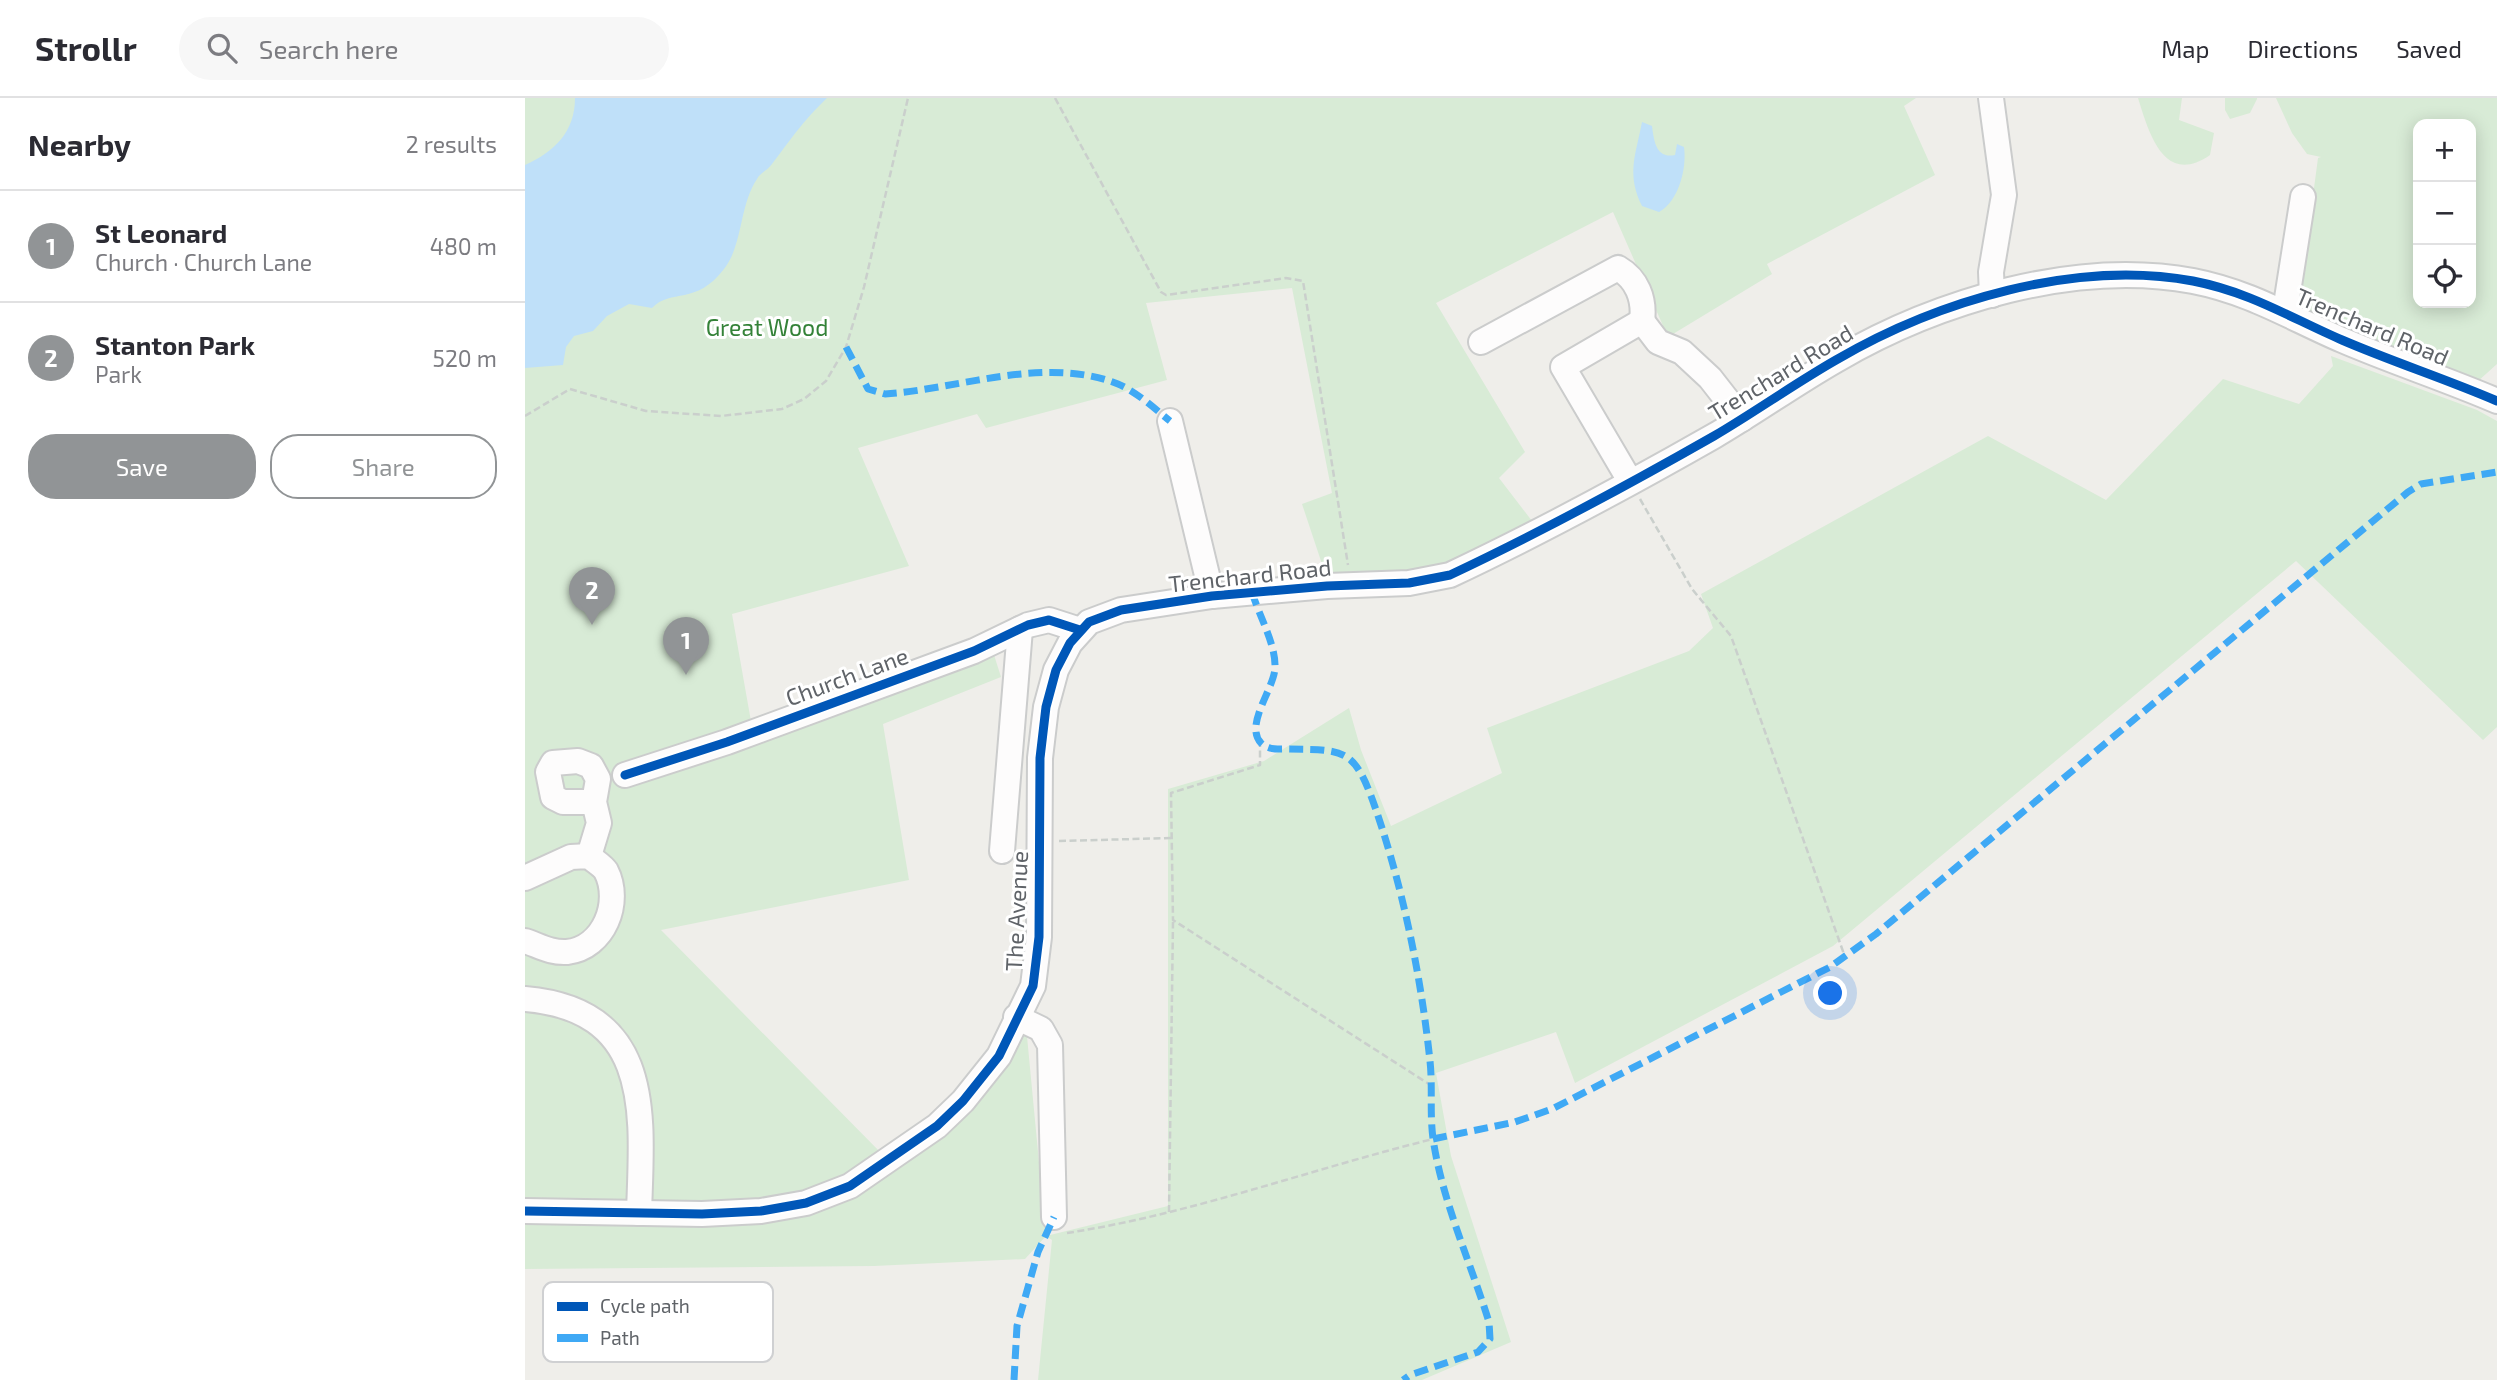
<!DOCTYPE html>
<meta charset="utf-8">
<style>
:root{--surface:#fff;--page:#f7f7f7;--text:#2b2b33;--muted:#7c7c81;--line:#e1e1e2;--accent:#919496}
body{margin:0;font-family:"Exo 2",sans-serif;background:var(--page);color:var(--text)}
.controls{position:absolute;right:21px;top:21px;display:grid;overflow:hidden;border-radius:14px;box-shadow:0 4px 18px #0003}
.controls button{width:63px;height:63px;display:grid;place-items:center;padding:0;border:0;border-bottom:2px solid var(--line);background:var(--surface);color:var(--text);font:35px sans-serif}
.you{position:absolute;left:1306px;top:896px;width:24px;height:24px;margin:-18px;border:5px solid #fff;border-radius:50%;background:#1a73e8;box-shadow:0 0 0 10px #1a73e833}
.badge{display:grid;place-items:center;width:46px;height:46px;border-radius:50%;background:var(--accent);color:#fff;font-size:23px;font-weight:700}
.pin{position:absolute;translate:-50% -58px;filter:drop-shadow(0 2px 4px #0008)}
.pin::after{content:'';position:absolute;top:37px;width:24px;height:21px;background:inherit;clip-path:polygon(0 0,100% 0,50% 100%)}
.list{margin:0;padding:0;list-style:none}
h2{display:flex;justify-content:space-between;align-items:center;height:91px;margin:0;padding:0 28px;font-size:30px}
h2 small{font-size:23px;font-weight:400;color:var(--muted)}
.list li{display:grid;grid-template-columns:46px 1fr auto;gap:21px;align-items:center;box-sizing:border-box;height:112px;padding:0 28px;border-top:2px solid var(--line)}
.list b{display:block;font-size:26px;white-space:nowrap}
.list p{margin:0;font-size:23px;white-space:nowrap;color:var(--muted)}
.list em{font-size:23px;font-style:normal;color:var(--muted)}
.actions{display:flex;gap:14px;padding:21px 28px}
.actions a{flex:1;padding:16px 0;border:2px solid var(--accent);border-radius:28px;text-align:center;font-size:24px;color:var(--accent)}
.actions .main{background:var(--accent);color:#fff}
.icon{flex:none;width:38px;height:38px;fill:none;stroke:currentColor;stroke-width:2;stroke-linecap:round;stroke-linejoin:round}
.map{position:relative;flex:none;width:1972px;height:1282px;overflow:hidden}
header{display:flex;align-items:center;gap:42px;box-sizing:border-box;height:98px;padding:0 35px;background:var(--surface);border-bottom:2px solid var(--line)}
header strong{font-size:33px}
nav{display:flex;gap:38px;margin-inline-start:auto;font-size:24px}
.search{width:490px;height:63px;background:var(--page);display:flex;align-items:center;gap:18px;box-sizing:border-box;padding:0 24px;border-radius:38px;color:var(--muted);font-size:26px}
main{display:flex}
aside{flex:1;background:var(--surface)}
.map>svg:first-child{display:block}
.green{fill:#d8ebd6;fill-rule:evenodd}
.water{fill:#bfe0f9}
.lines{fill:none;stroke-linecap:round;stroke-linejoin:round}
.minor-casing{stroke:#cbcccc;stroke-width:28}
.path{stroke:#cacfcc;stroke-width:2.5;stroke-dasharray:7 3.5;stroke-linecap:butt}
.minor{stroke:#fdfcfc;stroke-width:24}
.quiet{stroke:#3fa9f5;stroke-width:7;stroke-dasharray:14 7;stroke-linecap:butt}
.cycleway-casing{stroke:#fff;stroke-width:13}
.cycleway{stroke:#0057b8;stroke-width:9}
.labels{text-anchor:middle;stroke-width:6;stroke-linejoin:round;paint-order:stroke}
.street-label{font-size:23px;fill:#5f6368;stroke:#fff}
.park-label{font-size:23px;fill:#348238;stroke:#fff}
.key{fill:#fff;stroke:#cfd0d2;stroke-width:2}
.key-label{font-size:19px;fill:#5f6368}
</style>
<header>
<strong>Strollr</strong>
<div class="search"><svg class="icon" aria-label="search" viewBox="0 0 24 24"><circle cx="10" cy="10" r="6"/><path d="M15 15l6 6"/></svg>Search here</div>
<nav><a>Map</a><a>Directions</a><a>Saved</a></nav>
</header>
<main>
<aside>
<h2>Nearby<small>2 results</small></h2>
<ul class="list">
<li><span class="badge">1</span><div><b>St Leonard</b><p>Church · Church Lane</p></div><em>480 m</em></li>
<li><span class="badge">2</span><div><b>Stanton Park</b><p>Park</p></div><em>520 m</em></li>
</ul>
<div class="actions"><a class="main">Save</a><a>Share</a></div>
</aside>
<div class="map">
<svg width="1972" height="1282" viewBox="0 0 1972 1282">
<rect width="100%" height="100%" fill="#efeeea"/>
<g class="green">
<path d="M 0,0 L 1391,0 L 1379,8 L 1410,77 L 1242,166 L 1247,176 L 1143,239 L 1088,114 L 911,205 L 1000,354 L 974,380 L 1007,423 L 920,467 L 886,478 L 801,478 L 777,406 L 807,395 L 767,190 L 621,205 L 642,282 L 461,330 L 452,316 L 333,350 L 384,468 L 207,516 L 227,629 L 464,541 L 476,579 L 358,626 L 384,782 L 136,832 L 360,1059 L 400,1030 L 501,928 L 521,1138 L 643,1108 L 643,691 L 739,663 L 824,610 L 836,652 L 866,728 L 977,675 L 962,630 L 1164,553 L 1188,530 L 1176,496 L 1463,338 L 1581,402 L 1698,281 L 1774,306 L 1808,268 L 1806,258 L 1952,312 L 1972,323 L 1972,629 L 1958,642 L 1771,463 L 1308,848 L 1050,985 L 1031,934 L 911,975 L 926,1058 L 986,1244 L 897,1282 L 513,1282 L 527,1142 L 521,1138 L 500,1161 L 349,1168 L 0,1171 Z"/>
<path d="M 1613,0 L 1657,0 L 1654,22 L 1689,35 L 1685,57 C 1639,89 1624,35 1613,0 Z"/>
<path d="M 1700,0 L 1732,0 L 1732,1 L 1725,15 L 1705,21 L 1700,12 Z"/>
<path d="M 1751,0 L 1972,0 L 1972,266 L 1952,284 L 1801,226 L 1774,203 L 1793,60 L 1796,59 L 1782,56 L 1767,35 ZM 1893,26 L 1946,26 L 1946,205 L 1893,205 Z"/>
</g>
<g class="water">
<path d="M 50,0 L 302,0 C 277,24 267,40 247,66 C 243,72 235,75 232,81 C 214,108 218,147 199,171 C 171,208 146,190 127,210 L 104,206 L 82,218 L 68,233 L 49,238 L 41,249 L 38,267 L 0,270 L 0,67 C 29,54 50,34 50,0 Z"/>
<path d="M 1117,24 L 1127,28 C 1129,43 1131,61 1150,57 L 1152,46 L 1159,49 C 1162,70 1154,103 1134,114 L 1117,108 C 1101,76 1111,56 1117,24 Z"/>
</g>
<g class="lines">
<g class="minor-casing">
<g id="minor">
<path d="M 1466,0 L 1479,97 L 1466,174 L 1467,197"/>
<path d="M 1760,213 L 1778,99"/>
<path d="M 956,244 L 1093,170 C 1112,181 1120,201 1117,223"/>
<path d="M 645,323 L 687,498"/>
<path d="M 1105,383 L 1038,269 L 1117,223 L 1133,244 L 1157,254 L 1185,280 L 1217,321"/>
<path d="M 100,677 L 202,644 L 449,553 L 503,527 L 524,522 L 555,532"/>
<path d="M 477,753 L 495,531"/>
<path d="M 64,758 L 74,725 L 69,704 L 73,681 L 66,668 L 53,663 L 28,665 L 23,674 L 28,699 L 38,704 L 69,704"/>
<path d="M 0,780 L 46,759 L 64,758 C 69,763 77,767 81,773 C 97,804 79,850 42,854 C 26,855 15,848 0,843"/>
<path d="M 0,901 C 130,912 117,1018 114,1115"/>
<path d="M 491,919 L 516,931 L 525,947 L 529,1119"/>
<path d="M 0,1113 L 177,1116 L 236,1113 L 281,1105 L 325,1088 L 412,1028 L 438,1003 L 474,958 L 508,888 L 514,839 L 515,660 L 521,609 L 531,572 L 545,545 L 564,524 L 596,512 L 687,498 L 802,488 L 884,485 L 925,477 C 1014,435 1103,387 1189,338 C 1230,314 1269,286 1311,262 C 1412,203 1551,161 1668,183 C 1725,194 1766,220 1817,242 C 1868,264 1921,281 1972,303"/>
</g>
</g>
<g class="path">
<path d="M 530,0 L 636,194 L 641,197 L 761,180 L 778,183 L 823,467"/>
<path d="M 0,318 L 45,291 L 121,313 L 196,318 L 257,311 L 279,301 L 301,283 L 321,249 L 339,189 L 383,0"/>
<path d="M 1115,401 L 1167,491 L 1206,538 L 1320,859"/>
<path d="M 735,642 L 735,667 L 646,695 L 648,822 L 907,988"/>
<path d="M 534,743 L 646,740"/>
<path d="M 644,1114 L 648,824"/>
<path d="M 542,1135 C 666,1116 786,1071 908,1041"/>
</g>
<use href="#minor" class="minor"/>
<g class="quiet">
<path d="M 321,249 L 343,291 L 360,296 C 435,291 520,257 593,286 C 612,294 630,311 645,323"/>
<path d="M 727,494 C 734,518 751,546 750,570 C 749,591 719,627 736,645 C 743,652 752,651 761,651 C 820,652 829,649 850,709 C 878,790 896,878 905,963 C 908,991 904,1019 909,1047 C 919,1107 946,1166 964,1224 L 965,1241 L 953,1254 L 885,1277 L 878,1282"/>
<path d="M 908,1041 L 990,1024 L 1027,1011 L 1305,869 L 1351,836 L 1883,394 L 1896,386 L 1972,374"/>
<path d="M 489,1282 L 492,1228 L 513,1154 L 529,1119"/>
</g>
<g class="cycleway-casing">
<g id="cycleway">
<path d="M 100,677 L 202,644 L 449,553 L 503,527 L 524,522 L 555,532"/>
<path d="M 0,1113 L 177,1116 L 236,1113 L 281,1105 L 325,1088 L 412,1028 L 438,1003 L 474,958 L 508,888 L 514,839 L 515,660 L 521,609 L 531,572 L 545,545 L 564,524 L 596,512 L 687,498 L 802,488 L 884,485 L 925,477 C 1014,435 1103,387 1189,338 C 1230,314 1269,286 1311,262 C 1412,203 1551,161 1668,183 C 1725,194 1766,220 1817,242 C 1868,264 1921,281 1972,303"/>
</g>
</g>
<use href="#cycleway" class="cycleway"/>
</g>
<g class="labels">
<g class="street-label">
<text transform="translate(1847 229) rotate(23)" y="8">Trenchard Road</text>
<text transform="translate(1256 275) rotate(-31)" y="8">Trenchard Road</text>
<text transform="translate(725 478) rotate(-6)" y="8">Trenchard Road</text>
<text transform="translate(322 579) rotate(-20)" y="8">Church Lane</text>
<text transform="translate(492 813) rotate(-87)" y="8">The Avenue</text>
</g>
<g class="park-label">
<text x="242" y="238">Great Wood</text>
</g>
</g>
<rect x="18" y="1184" width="230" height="80" rx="10" class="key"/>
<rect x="32" y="1204" width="31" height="9" fill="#0057b8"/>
<rect x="32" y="1236" width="31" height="8" fill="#3fa9f5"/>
<g class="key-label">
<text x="75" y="1215">Cycle path</text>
<text x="75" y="1247">Path</text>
</g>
</svg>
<div class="controls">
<button>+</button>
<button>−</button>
<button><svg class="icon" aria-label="locate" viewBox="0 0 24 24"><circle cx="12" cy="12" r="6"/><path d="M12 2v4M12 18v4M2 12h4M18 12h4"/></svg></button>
</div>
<div class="you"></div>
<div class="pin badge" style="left:161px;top:577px">1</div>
<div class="pin badge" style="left:67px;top:527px">2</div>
</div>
</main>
